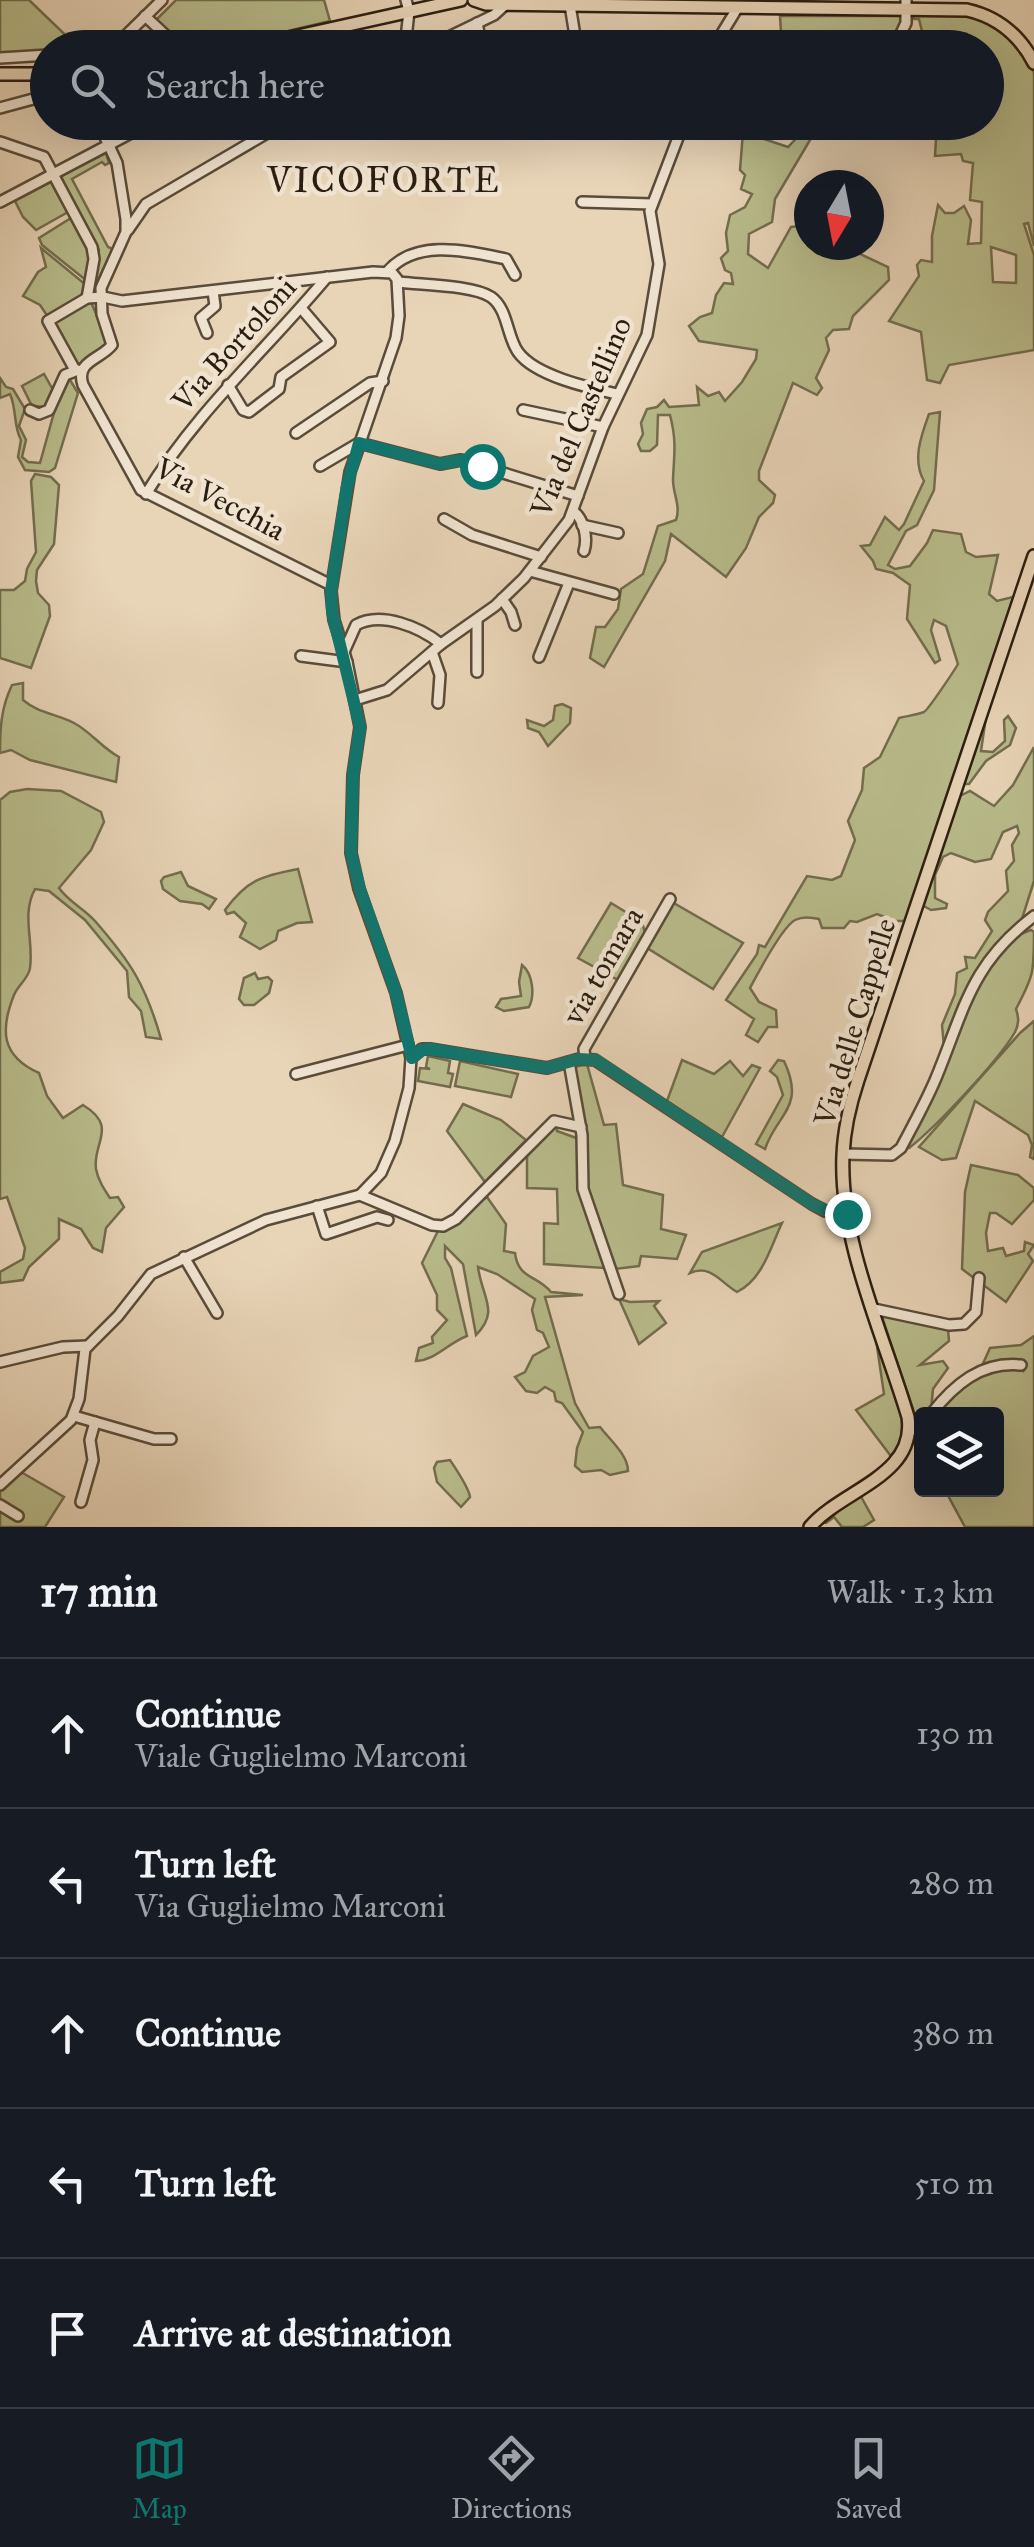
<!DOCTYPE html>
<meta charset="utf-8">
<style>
:root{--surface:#171b24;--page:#242831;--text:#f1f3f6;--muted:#9ea1a6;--line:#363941;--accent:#0f766e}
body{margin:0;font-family:"IM FELL Great Primer",serif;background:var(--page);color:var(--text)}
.controls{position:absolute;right:30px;bottom:30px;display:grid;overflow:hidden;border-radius:10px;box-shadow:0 10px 40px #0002}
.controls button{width:90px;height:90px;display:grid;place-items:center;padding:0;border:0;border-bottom:2px solid var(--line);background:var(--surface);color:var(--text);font:50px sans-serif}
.compass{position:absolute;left:794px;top:170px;width:90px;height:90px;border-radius:50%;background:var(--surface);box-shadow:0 10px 40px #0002;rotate:190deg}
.stop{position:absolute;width:30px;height:30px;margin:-22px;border:8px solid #0f766e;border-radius:50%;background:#fff}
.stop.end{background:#0f766e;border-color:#fff;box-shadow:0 2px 10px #0008}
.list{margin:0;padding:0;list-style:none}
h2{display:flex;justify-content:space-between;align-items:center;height:130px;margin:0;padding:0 40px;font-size:42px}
h2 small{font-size:32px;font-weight:400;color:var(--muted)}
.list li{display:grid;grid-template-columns:65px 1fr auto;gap:30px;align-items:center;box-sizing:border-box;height:150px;padding:0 40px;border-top:2px solid var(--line)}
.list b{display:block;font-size:38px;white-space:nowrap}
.list p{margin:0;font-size:32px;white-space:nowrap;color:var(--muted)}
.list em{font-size:32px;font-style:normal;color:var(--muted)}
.icon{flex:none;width:55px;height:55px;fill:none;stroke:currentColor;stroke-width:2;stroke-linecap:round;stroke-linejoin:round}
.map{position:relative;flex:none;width:1034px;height:1527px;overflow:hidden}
.search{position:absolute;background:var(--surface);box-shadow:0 10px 40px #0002;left:30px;right:30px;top:30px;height:110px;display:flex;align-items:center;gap:25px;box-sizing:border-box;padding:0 35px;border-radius:55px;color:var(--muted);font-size:38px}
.sheet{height:880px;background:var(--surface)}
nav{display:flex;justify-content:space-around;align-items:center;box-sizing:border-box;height:140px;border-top:2px solid var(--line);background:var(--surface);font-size:28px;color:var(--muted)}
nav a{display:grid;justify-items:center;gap:5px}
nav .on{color:var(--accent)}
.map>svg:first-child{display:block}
.green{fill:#b9bc8c;stroke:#726d4e;stroke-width:2.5;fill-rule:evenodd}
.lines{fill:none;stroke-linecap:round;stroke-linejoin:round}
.minor-casing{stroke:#5a4c3a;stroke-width:14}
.major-casing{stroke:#2b1e10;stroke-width:16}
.minor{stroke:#f0e3d0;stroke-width:9}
.major{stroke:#e8d4b7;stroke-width:11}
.route{stroke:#0f766e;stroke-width:12}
.labels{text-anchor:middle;stroke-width:9;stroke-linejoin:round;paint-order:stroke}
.street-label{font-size:30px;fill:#2b1e10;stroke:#f0e3d0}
.quarter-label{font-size:35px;letter-spacing:2.5px;fill:#2b1e10;stroke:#f0e3d0}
</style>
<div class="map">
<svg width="1034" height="1527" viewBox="0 0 1034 1527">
<rect width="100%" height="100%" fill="#e8d4b7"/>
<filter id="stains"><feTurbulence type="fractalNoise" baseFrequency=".002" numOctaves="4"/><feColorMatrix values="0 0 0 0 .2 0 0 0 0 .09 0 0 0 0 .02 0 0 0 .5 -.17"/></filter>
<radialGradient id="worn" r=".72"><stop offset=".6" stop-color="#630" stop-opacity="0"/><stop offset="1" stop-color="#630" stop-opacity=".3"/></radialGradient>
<g class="green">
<path d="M 0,0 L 29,0 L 78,47 L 48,48 L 47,52 L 0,54 Z"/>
<path d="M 176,0 L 324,0 L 330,21 L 241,42 L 203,46 L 187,38 L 171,36 L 156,20 Z"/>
<path d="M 914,12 L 975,15 L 1011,36 L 1030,63 L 1034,73 L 1034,246 L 1028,223 L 1024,224 L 1034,255 L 1034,350 L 949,365 L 940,383 L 927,380 L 921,332 L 889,321 L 919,276 L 917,265 L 921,260 L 932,262 L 932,236 L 938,205 L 945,213 L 954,213 L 964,206 L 971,220 L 968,244 L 981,243 L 982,202 L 970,200 L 973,163 L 963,161 L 961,154 L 935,156 L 937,123 L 986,122 L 986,48 L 926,47 L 919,19 L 914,19 ZM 991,247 L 1016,255 L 1016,283 L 993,282 Z"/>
<path d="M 780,16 L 901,16 L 902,24 L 890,47 L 782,48 Z"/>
<path d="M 807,127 L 816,130 L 775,199 L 772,222 L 749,234 L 748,254 L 768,268 L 791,227 L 800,226 L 809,230 L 809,245 L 841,245 L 888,267 L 889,280 L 853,316 L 849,329 L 833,330 L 826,338 L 829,350 L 816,378 L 822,388 L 817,395 L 793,383 L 759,471 L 759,480 L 775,495 L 773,503 L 759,517 L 746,548 L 726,577 L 671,534 L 665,561 L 604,667 L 590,658 L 596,627 L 605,627 L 618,609 L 621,589 L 643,574 L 658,526 L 676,520 C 681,506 673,494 673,480 C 674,454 677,442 670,415 L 658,415 L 657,445 L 650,451 L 641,451 L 638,444 L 643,434 L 641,423 L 647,409 L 657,407 L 664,400 L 669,407 L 699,405 L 697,387 L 708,396 L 719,392 L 725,401 L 742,382 L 756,359 L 757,350 L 699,341 L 689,326 L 700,317 L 712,313 L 716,295 L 724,283 L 733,284 L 731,273 L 725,270 L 721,258 L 728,251 L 726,233 L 730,215 L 745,207 L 752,194 L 741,189 L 745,175 L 740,170 L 743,132 L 788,147 Z"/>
<path d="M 106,153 L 109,163 L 105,165 L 102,162 L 72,179 L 108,247 L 113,249 L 98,280 L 97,295 L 93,294 L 99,250 L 60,177 Z"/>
<path d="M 51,182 L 68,212 L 36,230 L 23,217 L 15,201 Z"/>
<path d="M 71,218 L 90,254 L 87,281 L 42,245 L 39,238 Z"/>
<path d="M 41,248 L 86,285 L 85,296 L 48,317 L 40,305 L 23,296 L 38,272 L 46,267 Z"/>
<path d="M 91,302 L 108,342 L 77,366 L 53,324 Z"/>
<path d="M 44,374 L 53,390 L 48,407 L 32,406 L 22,386 Z"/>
<path d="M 0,378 L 6,387 L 13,389 L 25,409 L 19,426 L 26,440 L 22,457 L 28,462 L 40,463 L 55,409 L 66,382 L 70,380 L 78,393 L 55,468 L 49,472 L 25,470 L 18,457 L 21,440 C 13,425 17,410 10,394 L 0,398 Z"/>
<path d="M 940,412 L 934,490 L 917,525 L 906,531 L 888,565 L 895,569 L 910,566 L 927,543 L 933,530 L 961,534 L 966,552 L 976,557 L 998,555 L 989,594 L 997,601 L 1017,596 L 908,921 L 895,921 L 877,914 L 857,922 L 850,921 L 844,928 L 822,928 L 819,919 C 811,917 803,916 795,920 C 782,927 758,973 750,988 L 759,1002 L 776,1010 L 777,1027 L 768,1027 L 758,1042 L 746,1035 L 754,1019 L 726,1000 L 757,954 L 759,945 L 765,947 L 807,876 L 832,880 L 841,876 L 855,840 L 848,821 L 862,790 L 864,768 L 880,757 L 899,718 C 907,716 916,715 924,712 C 928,710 954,671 958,664 L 946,626 L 934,620 L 931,630 L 940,660 L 935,663 L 907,619 L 910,585 L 893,573 L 876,569 L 873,561 L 861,546 L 870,545 L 885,517 L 899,530 L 904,524 L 924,481 C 912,460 921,436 929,414 Z"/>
<path d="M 35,474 L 51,477 L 59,485 L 54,544 L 37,570 L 36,581 L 38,593 L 49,605 L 50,616 L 31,668 L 0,658 L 0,590 L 14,590 L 25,581 L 27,569 L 36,552 L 31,481 Z"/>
<path d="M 23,683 L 23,700 C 38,713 57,714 74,723 C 91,732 102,748 119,757 L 116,782 L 30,760 L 11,750 L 0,753 C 0,728 1,708 12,685 Z"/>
<path d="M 562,704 L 571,708 L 570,723 L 548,746 L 539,732 L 528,728 L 527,720 L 544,726 L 553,720 L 555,706 Z"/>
<path d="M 987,710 L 981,751 L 993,752 L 1005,741 L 1004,720 L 1008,716 L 1016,728 L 1010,745 L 986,761 L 969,784 L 962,784 Z"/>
<path d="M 1034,747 L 1034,881 L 1021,922 L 995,945 L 973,976 L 944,1046 L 942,1025 L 955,994 L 957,973 L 967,968 L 965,957 L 975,958 L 992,931 L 985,920 L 988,912 L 1008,891 L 1006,871 L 1014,861 L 1012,845 L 1019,833 L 1017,826 L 1003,832 L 991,859 L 975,862 L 951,853 L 943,857 L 935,875 L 935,898 L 947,904 L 946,908 L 931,910 L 922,905 L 958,797 L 970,791 L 994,806 L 1013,785 Z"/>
<path d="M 27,789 L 61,791 L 101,812 L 104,822 L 91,850 L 59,888 C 69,902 83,908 95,921 C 131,962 146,986 161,1039 L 146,1037 L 141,1011 L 129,997 L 127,971 L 85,920 L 49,891 L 35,889 C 21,915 34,940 30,968 C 29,978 18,985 14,995 C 0,1030 1,1056 39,1073 L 47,1096 L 63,1118 L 83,1105 C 119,1127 92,1143 96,1169 C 98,1180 104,1189 110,1198 L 118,1197 L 124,1207 L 106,1228 L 102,1252 L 93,1248 L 81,1229 L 59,1219 L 59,1239 L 29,1267 L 23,1280 L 0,1283 L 0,1272 L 23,1259 L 25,1248 L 7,1197 L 0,1199 L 0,800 L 10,792 Z"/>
<path d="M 298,869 L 312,922 L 297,923 L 278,931 L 276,940 L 260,949 L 240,937 L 246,923 L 234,912 L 227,914 L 225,910 C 247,880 261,876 298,869 Z"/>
<path d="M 181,872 L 188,886 L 216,899 L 209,909 L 202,904 L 180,901 L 163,889 L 161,881 L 164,877 Z"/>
<path d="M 672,902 L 743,943 L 713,989 L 644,946 Z"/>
<path d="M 611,903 L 642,922 L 645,933 L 618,980 L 578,958 Z"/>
<path d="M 1031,930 L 1034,932 C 1034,972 1034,975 1016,1009 C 1019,1018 1019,1024 1015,1032 C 999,1060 935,1128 909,1148 L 906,1147 L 973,990 L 991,959 L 1018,935 Z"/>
<path d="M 522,965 C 533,974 535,995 529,1007 L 504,1011 L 496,1007 L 501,999 L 521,996 L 519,982 Z"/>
<path d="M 255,973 L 258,979 L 268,977 L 272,981 L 269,993 L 254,1005 L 244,1005 L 239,999 L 244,978 Z"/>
<path d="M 1034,1021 L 1034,1159 L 1030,1157 L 1032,1145 L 1028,1135 L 975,1101 L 956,1158 L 942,1160 L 919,1147 L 1020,1033 Z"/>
<path d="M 428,1056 L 450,1061 L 448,1073 L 453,1074 L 450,1087 L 418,1081 L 420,1068 L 430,1069 L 426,1067 Z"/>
<path d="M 682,1060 L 714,1074 L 730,1061 L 743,1076 L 752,1065 L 760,1068 L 722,1137 L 667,1101 Z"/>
<path d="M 778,1060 L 784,1061 C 806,1108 777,1113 765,1149 L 756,1144 L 783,1095 L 777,1077 L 770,1071 Z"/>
<path d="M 460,1061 L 518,1074 L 511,1097 L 455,1086 Z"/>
<path d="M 587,1064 L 604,1125 L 616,1124 L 623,1185 L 663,1195 L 661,1229 L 686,1235 L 677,1259 L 641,1256 L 639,1266 L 615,1269 L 588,1196 L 574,1067 Z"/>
<path d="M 463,1104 L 501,1120 L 526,1140 L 485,1182 L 447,1131 Z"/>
<path d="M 557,1126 L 557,1131 L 579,1139 L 580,1179 L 605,1257 L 604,1268 L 544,1264 L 544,1223 L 558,1224 L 557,1189 L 527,1188 L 527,1150 Z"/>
<path d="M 971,1165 L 1018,1175 L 1034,1188 L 1034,1200 L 1012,1224 L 996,1213 L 990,1213 L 986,1233 L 988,1251 L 1003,1248 L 1006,1256 L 1024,1251 L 1025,1242 L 1034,1245 L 1028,1254 L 1033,1261 L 1006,1302 L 962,1269 L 965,1192 Z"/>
<path d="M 487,1197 L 506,1224 L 504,1251 L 515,1253 C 518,1279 537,1275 551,1292 L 583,1295 L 545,1297 L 575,1403 L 589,1428 L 600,1427 C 610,1440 628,1455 628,1471 L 610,1475 L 601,1470 L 582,1472 L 575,1466 L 577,1448 L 583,1432 L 562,1403 L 556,1401 L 554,1392 L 545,1387 L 537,1393 L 526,1391 L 515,1377 L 525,1372 L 533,1356 L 549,1347 L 543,1333 L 537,1330 L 532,1310 L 535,1299 L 497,1274 L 478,1267 C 482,1298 500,1311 476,1335 L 463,1264 L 445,1246 L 445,1258 L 451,1268 L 467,1336 C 448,1343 436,1360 416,1361 L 419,1348 L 433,1343 L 432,1337 L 447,1320 L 437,1310 L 437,1295 L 422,1263 L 438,1231 C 457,1229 470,1205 487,1197 Z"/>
<path d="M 782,1223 C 770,1248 763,1279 737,1292 C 720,1282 711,1264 690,1273 L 702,1252 Z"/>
<path d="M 619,1299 L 630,1302 L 659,1301 L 654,1306 L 666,1323 L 639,1344 Z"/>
<path d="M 885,1316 L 948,1329 L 949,1341 L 920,1365 L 943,1361 L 948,1368 L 933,1389 L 931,1411 L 922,1414 L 919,1427 L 882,1317 Z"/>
<path d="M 874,1326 L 905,1426 L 904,1440 L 893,1459 L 856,1410 L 884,1394 Z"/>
<path d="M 1034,1336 L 1034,1527 L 965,1527 L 945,1490 L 996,1490 L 996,1414 L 933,1414 C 955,1389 987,1358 1023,1371 L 1023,1363 L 1003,1360 L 981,1368 L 990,1348 L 1021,1345 Z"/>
<path d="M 450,1460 C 456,1469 469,1488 470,1497 L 461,1507 L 437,1482 L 434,1468 L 437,1462 Z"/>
<path d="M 21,1472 L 64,1497 L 45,1527 L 0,1527 L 0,1490 Z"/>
<path d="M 859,1493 L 874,1520 L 863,1527 L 842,1527 L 834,1517 L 826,1523 L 822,1520 Z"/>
</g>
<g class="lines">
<g class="minor-casing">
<g id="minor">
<path d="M 570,5 L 577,48"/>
<path d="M 145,16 L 175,44"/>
<path d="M 477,23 L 482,48"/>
<path d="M 113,48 L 162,0"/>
<path d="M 290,48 L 310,36"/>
<path d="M 405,48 L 409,11 L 406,0"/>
<path d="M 426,48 L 494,15 L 505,5"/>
<path d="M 713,48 L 738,7"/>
<path d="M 894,48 L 906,23 L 906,0"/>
<path d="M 0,58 L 48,55"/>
<path d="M 0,108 L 48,95"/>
<path d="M 98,122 L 117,163 L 126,219 L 126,232 L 101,288 L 102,314 L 112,345 C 100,360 75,361 83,385 L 141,490 L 331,585"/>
<path d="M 851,125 L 852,122"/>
<path d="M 0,142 L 44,157 L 92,247 L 94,259 L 87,298"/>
<path d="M 0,202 L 152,122"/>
<path d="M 582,202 L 652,204"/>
<path d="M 128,230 L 146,204 L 286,122"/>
<path d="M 387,272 C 416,238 467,251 506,259 L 515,275"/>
<path d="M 399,282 C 422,285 473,285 491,297 C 508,309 507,337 518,352 C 535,376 590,388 617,394"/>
<path d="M 207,333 L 201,318 L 215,306 L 213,291"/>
<path d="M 228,385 L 243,410 L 249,412 L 279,389 L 281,377 L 330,342 L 301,308"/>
<path d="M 30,410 L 39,414 L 49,410 L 65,375 L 78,370"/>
<path d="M 523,410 L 603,427"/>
<path d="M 296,433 L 370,383 L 383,381"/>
<path d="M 320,466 L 359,443 L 440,464 L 461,460 L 578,496"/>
<path d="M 146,494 C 196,412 266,350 327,277"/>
<path d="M 573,511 C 584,519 588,538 584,551"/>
<path d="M 444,519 L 472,535 L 541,557"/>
<path d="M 582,525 L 618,533"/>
<path d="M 530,571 L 614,594"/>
<path d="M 502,599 L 511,612 L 515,625"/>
<path d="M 344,652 L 356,625 C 381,611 420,627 441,644"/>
<path d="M 432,652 L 440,675 L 438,703"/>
<path d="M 301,656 L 347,662"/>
<path d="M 539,657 L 569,583"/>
<path d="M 477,672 L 477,621"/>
<path d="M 355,700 L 387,690 L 441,644 L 495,606 L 524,578 L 569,520 L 603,427 L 647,335 L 659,264 L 650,211 L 684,122"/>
<path d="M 411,1058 L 422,1049 L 430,1049 L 547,1068 L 579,1059 L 595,1060 L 812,1204 L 825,1211 L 847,1214"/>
<path d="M 585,1058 L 584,1049 L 670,899"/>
<path d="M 569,1062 L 582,1135 L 583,1189 L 619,1294"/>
<path d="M 296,1074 L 408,1045"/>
<path d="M 843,1154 L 892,1155 L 901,1148 C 913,1125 926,1102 936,1078 C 965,1008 970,965 1034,916"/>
<path d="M 360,1195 L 432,1225 L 443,1226 L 456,1219 L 554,1121 L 581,1127"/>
<path d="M 317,1206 L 326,1234 L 377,1217 L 388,1220"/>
<path d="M 184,1257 L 217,1313"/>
<path d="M 874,1309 L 949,1325 L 964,1324 L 976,1312 L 979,1278"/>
<path d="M 0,1362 L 63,1347 L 88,1346"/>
<path d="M 931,1414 C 954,1385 981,1361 1021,1365"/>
<path d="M 74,1416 L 154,1439 L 171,1439"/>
<path d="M 909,1431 L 922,1426"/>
<path d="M 0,1485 L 71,1420 L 79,1399 L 85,1349 L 118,1316 L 151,1274 L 266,1220 L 360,1195 L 381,1173 L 395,1141 L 409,1088 L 411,1058 L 396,993 L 359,889 L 351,853 L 353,775 L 360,727 L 347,662 L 334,620 L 331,591 L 350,472 L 396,338 L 399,316 L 397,279 L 392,273 L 373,272 L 122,301 L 103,297 L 87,298 L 48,321 L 75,370"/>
<path d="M 81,1502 L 93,1460 L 90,1440 L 95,1422"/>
<path d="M 0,1505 L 18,1516"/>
</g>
</g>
<g class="major-casing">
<g id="major">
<path d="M 474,0 L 486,4 L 967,10 C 998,17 1020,36 1034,63"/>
<path d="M 168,48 L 182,44 L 191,48"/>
<path d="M 244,48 L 461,0"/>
<path d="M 0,74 L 48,74"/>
<path d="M 810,1527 C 841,1490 917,1476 908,1417 C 884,1336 839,1241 843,1155 C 844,1130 850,1104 858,1080 L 1034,556"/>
</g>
</g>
<use href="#minor" class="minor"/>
<use href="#major" class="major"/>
</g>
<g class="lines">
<path class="route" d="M 482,466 L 461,460 L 440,464 L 359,443 L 347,486 L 331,591 L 332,612 L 360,727 L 353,775 L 351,853 L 360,889 L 396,993 L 412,1058 L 422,1050 L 430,1049 L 547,1068 L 579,1059 L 596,1060 L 812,1204 L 831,1212 L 847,1214"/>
</g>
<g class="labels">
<g class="street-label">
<text transform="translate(234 344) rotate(-48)" y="10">Via Bortoloni</text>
<text transform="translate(581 417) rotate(-67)" y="10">Via del Castellino</text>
<text transform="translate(220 499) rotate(28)" y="10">Via Vecchia</text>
<text transform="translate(603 966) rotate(-60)" y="10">via tomara</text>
<text transform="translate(855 1022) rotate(-73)" y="10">Via delle Cappelle</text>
</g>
<g class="quarter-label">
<text x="384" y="192">VICOFORTE</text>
</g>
</g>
<rect width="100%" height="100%" filter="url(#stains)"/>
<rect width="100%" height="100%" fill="url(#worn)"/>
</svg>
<div class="controls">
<button><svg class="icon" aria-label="layers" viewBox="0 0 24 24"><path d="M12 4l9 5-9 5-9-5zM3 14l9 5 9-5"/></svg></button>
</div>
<svg class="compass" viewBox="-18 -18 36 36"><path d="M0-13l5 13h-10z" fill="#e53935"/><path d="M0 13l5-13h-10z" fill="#9ea1a6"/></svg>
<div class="stop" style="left:482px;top:466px"></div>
<div class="stop end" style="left:847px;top:1214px"></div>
<div class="search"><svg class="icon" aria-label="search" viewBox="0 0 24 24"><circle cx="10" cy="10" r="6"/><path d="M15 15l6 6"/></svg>Search here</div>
</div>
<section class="sheet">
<h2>17 min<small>Walk · 1.3 km</small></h2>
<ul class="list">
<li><svg class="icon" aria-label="ahead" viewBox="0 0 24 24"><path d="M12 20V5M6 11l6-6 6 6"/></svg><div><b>Continue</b><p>Viale Guglielmo Marconi</p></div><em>130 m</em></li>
<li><svg class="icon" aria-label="left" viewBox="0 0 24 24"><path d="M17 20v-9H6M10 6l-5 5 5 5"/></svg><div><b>Turn left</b><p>Via Guglielmo Marconi</p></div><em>280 m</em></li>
<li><svg class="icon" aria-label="ahead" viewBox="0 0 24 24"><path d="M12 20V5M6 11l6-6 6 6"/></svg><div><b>Continue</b></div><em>380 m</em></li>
<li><svg class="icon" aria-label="left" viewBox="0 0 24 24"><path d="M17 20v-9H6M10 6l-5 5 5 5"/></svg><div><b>Turn left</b></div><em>510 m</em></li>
<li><svg class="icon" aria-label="arrive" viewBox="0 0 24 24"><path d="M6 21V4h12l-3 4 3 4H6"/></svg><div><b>Arrive at destination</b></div></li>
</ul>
</section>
<nav>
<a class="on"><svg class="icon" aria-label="map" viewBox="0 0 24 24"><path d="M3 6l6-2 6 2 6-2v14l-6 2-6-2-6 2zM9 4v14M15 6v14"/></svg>Map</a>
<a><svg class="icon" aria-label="directions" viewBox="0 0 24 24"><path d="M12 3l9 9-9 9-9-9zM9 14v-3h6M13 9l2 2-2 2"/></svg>Directions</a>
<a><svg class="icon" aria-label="saved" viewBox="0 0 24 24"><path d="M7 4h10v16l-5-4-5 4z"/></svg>Saved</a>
</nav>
